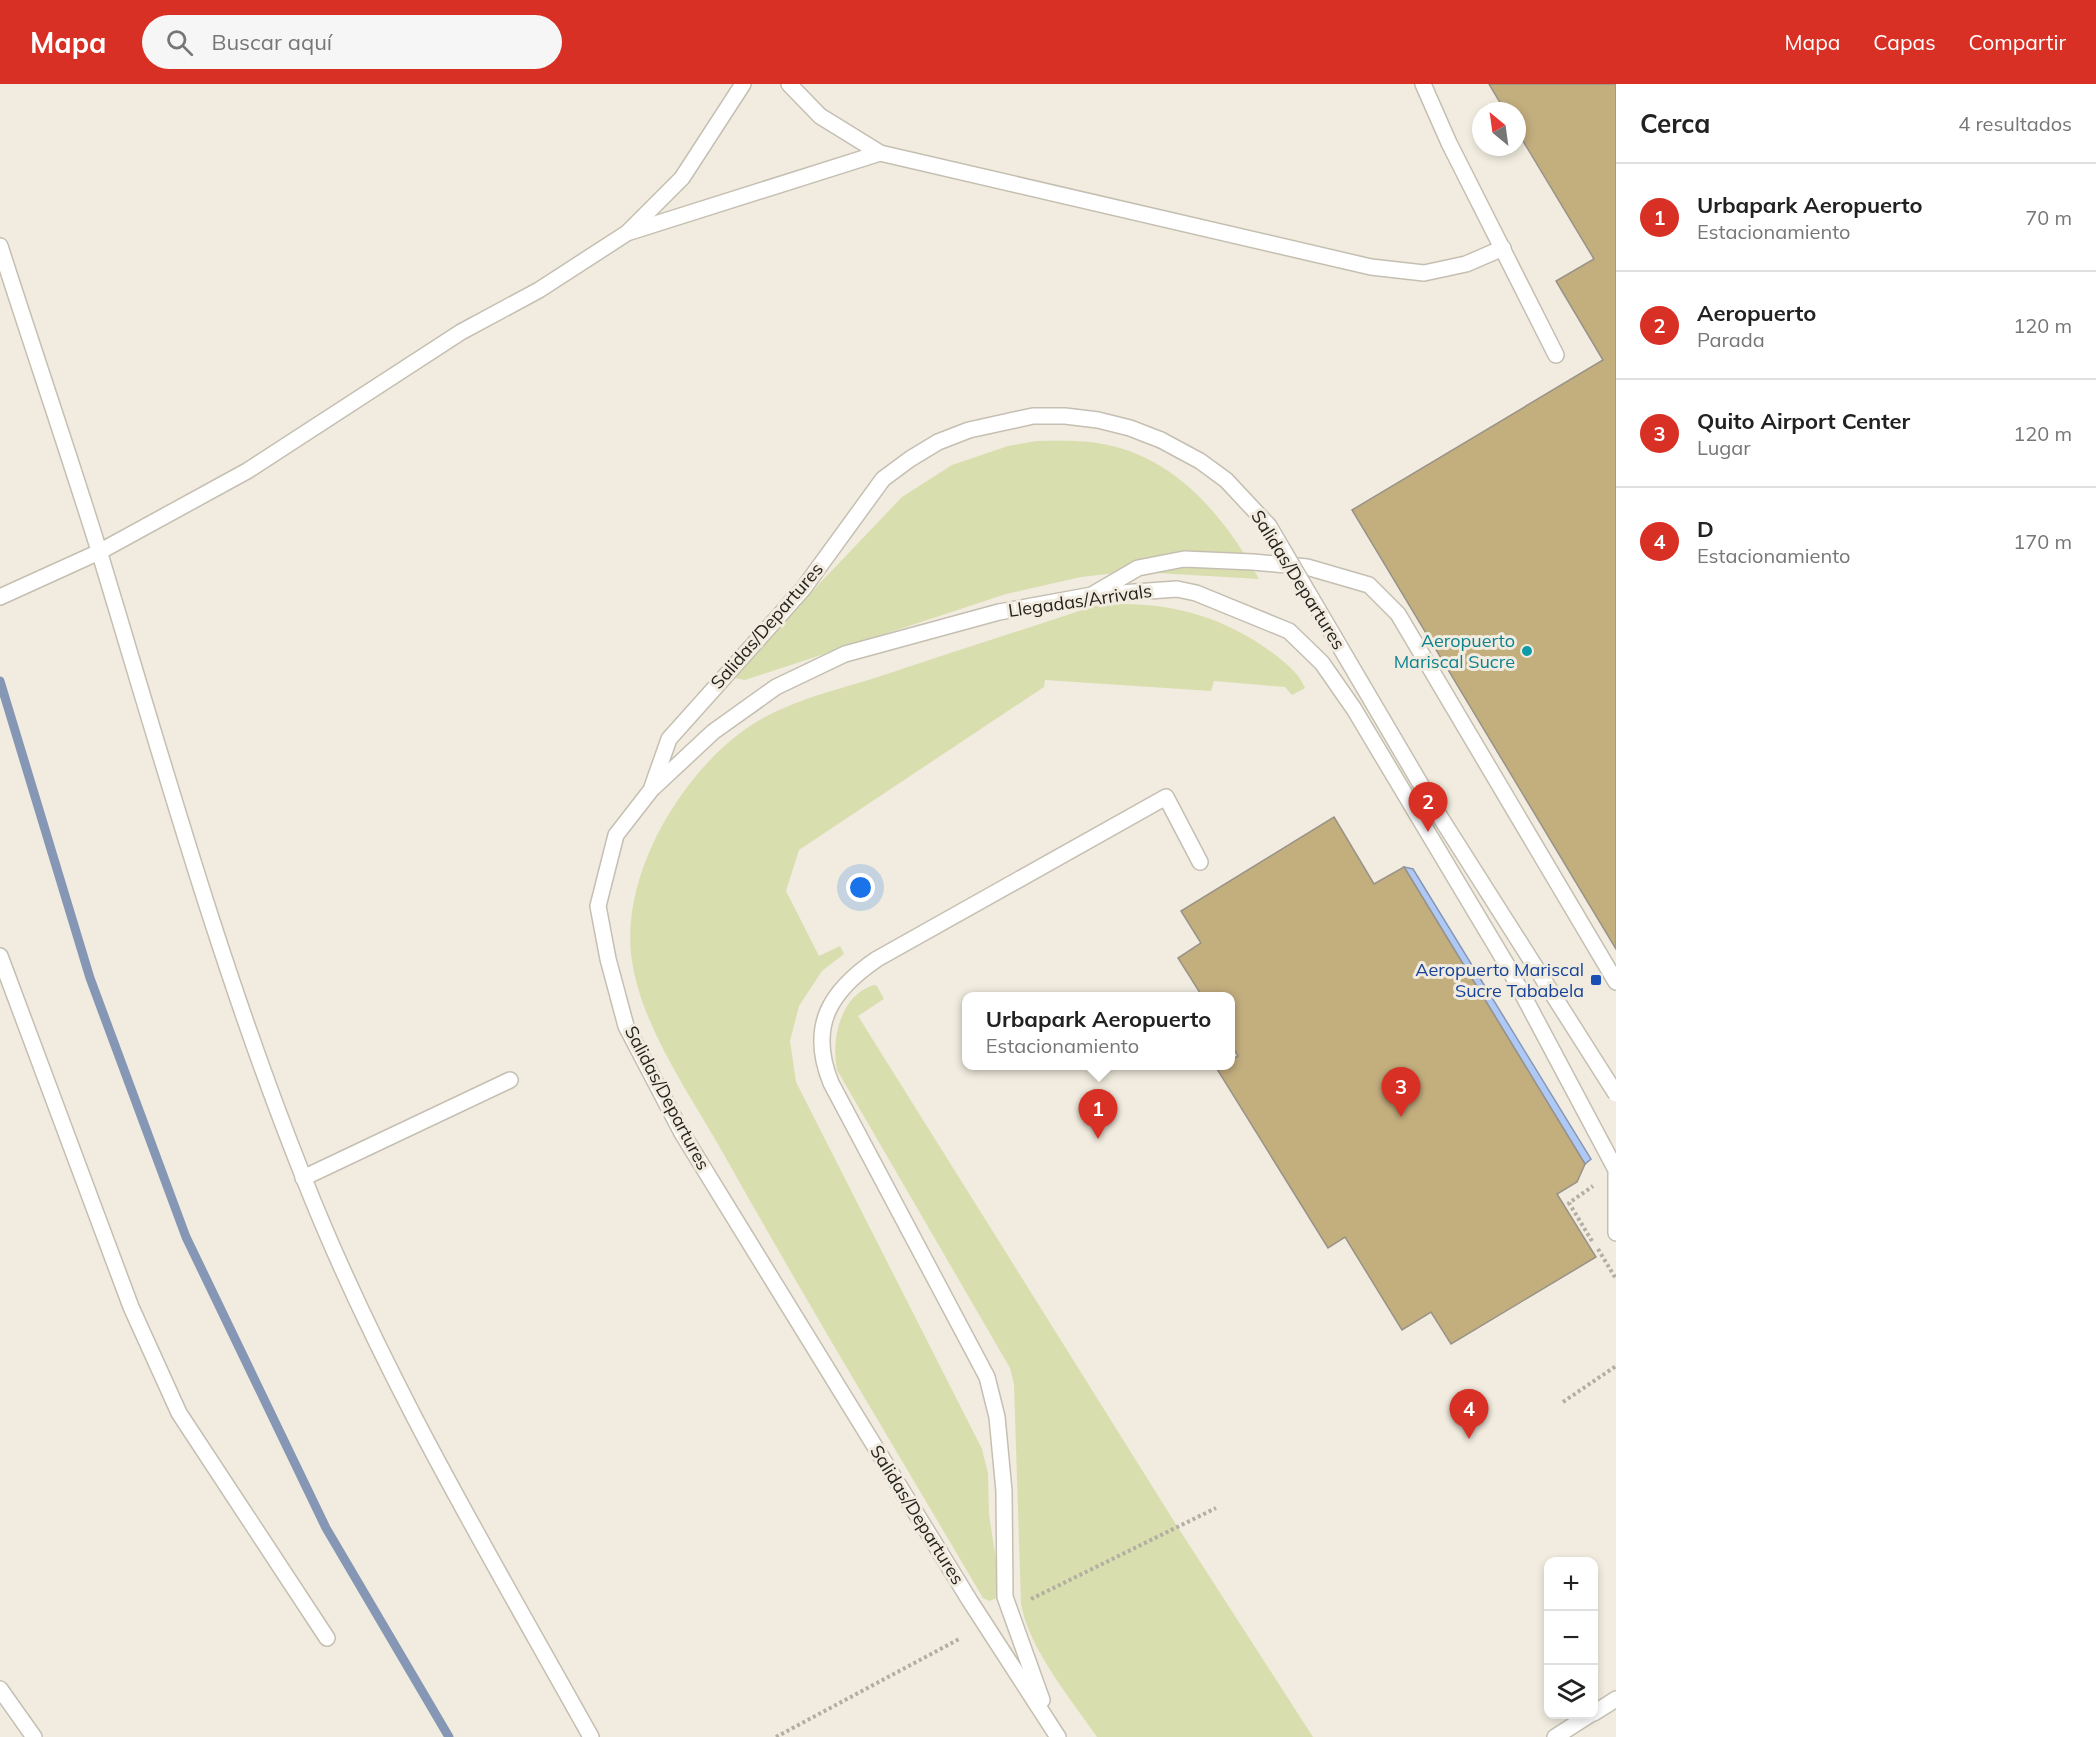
<!DOCTYPE html>
<html lang="es">
<meta charset="utf-8">
<style>
:root{--surface:#fff;--page:#f6f6f6;--text:#222;--muted:#767676;--line:#e0e0e0;--accent:#d93025}
body{margin:0;font-family:Mulish,sans-serif;background:var(--page);color:var(--text)}
.controls{position:absolute;right:18px;bottom:18px;display:grid;overflow:hidden;border-radius:12px;box-shadow:0 3px 9px #0003}
.controls button{width:54px;height:54px;display:grid;place-items:center;padding:0;border:0;border-bottom:2px solid var(--line);background:var(--surface);color:var(--text);font:30px sans-serif}
.compass{position:absolute;left:1472px;top:18px;width:54px;height:54px;border-radius:50%;background:var(--surface);box-shadow:0 3px 9px #0003;rotate:331deg}
.you{position:absolute;left:861px;top:804px;width:21px;height:21px;margin:-15px;border:4px solid #fff;border-radius:50%;background:#1a73e8;box-shadow:0 0 0 9px #1a73e833}
.badge{display:grid;place-items:center;width:39px;height:39px;border-radius:50%;background:var(--accent);color:#fff;font-size:20px;font-weight:700}
.pin{position:absolute;translate:-50% -50px;filter:drop-shadow(0 2px 3px #0008)}
.pin::after{content:'';position:absolute;top:32px;width:21px;height:18px;background:inherit;clip-path:polygon(0 0,100% 0,50% 100%)}
.popup{position:absolute;left:962px;top:908px;width:273px;height:78px;box-sizing:border-box;display:grid;place-content:center;border-radius:12px;background:var(--surface);filter:drop-shadow(0 2px 4px #0005);font-size:20px;white-space:nowrap;color:var(--muted)}
.popup b{font-size:22px;color:var(--text)}
.popup::after{content:'';position:absolute;left:50%;top:100%;margin-left:-12px;border:12px solid transparent;border-top-color:var(--surface)}
.list{margin:0;padding:0;list-style:none}
h2{display:flex;justify-content:space-between;align-items:center;height:78px;margin:0;padding:0 24px;font-size:26px}
h2 small{font-size:20px;font-weight:400;color:var(--muted)}
.list li{display:grid;grid-template-columns:39px 1fr auto;gap:18px;align-items:center;box-sizing:border-box;height:108px;padding:0 24px;border-top:2px solid var(--line)}
.list b{display:block;font-size:22px;white-space:nowrap}
.list p{margin:0;font-size:20px;white-space:nowrap;color:var(--muted)}
.list em{font-size:20px;font-style:normal;color:var(--muted)}
.icon{flex:none;width:33px;height:33px;fill:none;stroke:currentColor;stroke-width:2;stroke-linecap:round;stroke-linejoin:round}
.map{position:relative;flex:none;width:1616px;height:1653px;overflow:hidden}
header{display:flex;align-items:center;gap:36px;box-sizing:border-box;height:84px;padding:0 30px;background:var(--accent);color:#fff}
header strong{font-size:28px}
nav{display:flex;gap:33px;margin-inline-start:auto;font-size:21px}
.search{width:420px;height:54px;background:var(--page);display:flex;align-items:center;gap:15px;box-sizing:border-box;padding:0 21px;border-radius:33px;color:var(--muted);font-size:22px}
main{display:flex}
aside{flex:1;background:var(--surface)}
.map>svg:first-child{display:block}
.green{fill:#d9deaf}
.water{fill:#afc9f6;stroke:#8697b5;stroke-width:1.5}
.lines{fill:none;stroke-linecap:round;stroke-linejoin:round}
.stream{stroke:#8697b5;stroke-width:9}
.building{fill:#c3ae7e;stroke:#999387;stroke-width:1.5}
.service-casing{stroke:#c5bfb2;stroke-width:18}
.path{stroke:#b2aea3;stroke-width:4;stroke-dasharray:3 3;stroke-linecap:butt}
.service{stroke:#fff;stroke-width:15}
.service-bridge-casing{stroke:#c5bfb2;stroke-width:18;stroke-linecap:butt}
.service-bridge{stroke:#fff;stroke-width:15}
.culture-dot{fill:#0f9aa8;stroke:#f1ecdf;stroke-width:2}
.transit-dot{fill:#1a4fb4;stroke:#f1ecdf;stroke-width:2}
.labels{text-anchor:middle;stroke-width:6;stroke-linejoin:round;paint-order:stroke}
.street-label{font-size:18px;fill:#25231e;stroke:#f1ecdf}
.culture-label{font-size:18px;fill:#0d838f;stroke:#f1ecdf;text-anchor:end}
.transit-label{font-size:18px;fill:#164399;stroke:#f1ecdf;text-anchor:end}
</style>
<header>
<strong>Mapa</strong>
<div class="search"><svg class="icon" aria-label="search" viewBox="0 0 24 24"><circle cx="10" cy="10" r="6"/><path d="M15 15l6 6"/></svg>Buscar aquí</div>
<nav><a>Mapa</a><a>Capas</a><a>Compartir</a></nav>
</header>
<main>
<div class="map">
<svg width="1616" height="1653" viewBox="0 0 1616 1653">
<rect width="100%" height="100%" fill="#f1ecdf"/>
<g class="green">
<path d="M 1037,357 C 1057,357 1077,356 1097,359 C 1173,370 1224,431 1259,495 L 1157,489 L 1116,489 L 1081,493 L 1006,510 L 745,596 L 735,594 L 734,589 L 902,413 L 952,381 L 1008,362 Z"/>
<path d="M 1122,520 C 1177,520 1226,535 1270,567 C 1284,577 1299,589 1305,604 L 1292,611 L 1285,603 L 1214,597 L 1211,607 L 1045,596 L 1044,603 L 799,766 L 786,807 L 819,872 L 840,862 L 844,870 L 822,887 L 799,922 L 790,957 L 796,998 L 982,1365 L 988,1389 L 989,1431 L 1001,1507 L 1000,1513 L 989,1517 L 983,1514 C 896,1366 807,1219 723,1069 C 690,1010 642,944 632,877 C 619,794 679,693 744,646 C 783,618 833,607 878,593 C 950,569 1022,546 1094,522 Z"/>
<path d="M 874,901 L 877,902 L 884,915 L 858,932 L 1177,1442 L 1313,1653 L 1097,1653 C 1071,1615 1029,1565 1021,1520 L 1014,1300 L 1010,1284 L 837,986 C 831,956 840,911 874,901 Z"/>
</g>
<path class="water" d="M 1404,783 L 1413,785 L 1591,1075 L 1585,1080 Z"/>
<g class="lines">
<path class="stream" d="M 0,597 L 90,894 L 186,1153 L 326,1444 L 449,1653"/>
</g>
<g class="building">
<path d="M 1489,0 L 1616,0 L 1616,865 L 1352,426 L 1603,276 L 1556,197 L 1594,175 L 1517,47 L 1517,27 L 1505,27 Z"/>
<path d="M 1334,733 L 1374,800 L 1404,783 L 1585,1080 L 1577,1098 L 1557,1110 L 1596,1173 L 1451,1260 L 1431,1228 L 1402,1246 L 1345,1153 L 1328,1164 L 1217,985 L 1230,982 L 1230,977 L 1238,972 L 1230,959 L 1230,912 L 1202,912 L 1178,874 L 1201,859 L 1181,827 Z"/>
</g>
<g class="lines">
<g class="service-casing">
<g id="service">
<path d="M 789,0 L 820,32 L 880,69 L 1371,183 L 1424,189 L 1466,180 L 1503,164"/>
<path d="M 1423,0 L 1449,59 L 1556,271"/>
<path d="M 630,148 L 880,69"/>
<path d="M 0,162 C 33,265 68,367 100,470 C 163,678 222,889 303,1092 C 380,1288 489,1470 591,1653"/>
<path d="M 1095,509 L 1138,484 L 1184,475 L 1253,478 L 1307,483 L 1369,501 L 1398,530 L 1616,898"/>
<path d="M 0,513 L 99,468 L 247,387 L 461,248 L 539,206 L 627,149 L 682,94 L 743,0"/>
<path d="M 653,704 L 713,648 L 776,603 L 845,570 L 999,528 L 1092,511 L 1177,505 L 1196,509 L 1289,547 L 1322,579 L 1354,625 L 1507,881 L 1616,1086 L 1616,1149"/>
<path d="M 0,872 L 131,1223 L 179,1329 L 327,1554"/>
<path d="M 303,1094 L 510,996"/>
<path d="M 0,1605 L 34,1653"/>
<path d="M 1042,1616 L 1005,1513 L 1004,1407 L 997,1333 L 987,1293 L 831,999 C 808,942 830,907 877,875 L 1166,713 L 1200,778"/>
<path d="M 1594,1629 L 1616,1615"/>
<path d="M 1058,1653 L 970,1517 L 682,1049 L 626,942 L 608,875 L 598,822 L 616,751 L 651,706 L 669,655 L 803,505 L 883,395 L 910,375 L 938,358 L 969,346 L 1033,332 L 1065,332 L 1098,336 L 1130,344 L 1161,356"/>
<path d="M 1555,1653 L 1591,1630"/>
</g>
</g>
<g class="path">
<path d="M 1592,1157 L 1569,1119 L 1593,1102"/>
<path d="M 1598,1165 L 1616,1195"/>
<path d="M 1563,1318 L 1616,1282"/>
<path d="M 1031,1515 L 1216,1424"/>
<path d="M 776,1653 L 961,1554"/>
</g>
<use href="#service" class="service"/>
<g class="service-bridge-casing">
<path id="service-bridge" d="M 1161,356 L 1200,377 L 1226,396 L 1269,442 L 1437,728 L 1616,1010"/>
</g>
<use href="#service-bridge" class="service-bridge"/>
</g>
<circle class="culture-dot" cx="1527" cy="567" r="6"/>
<rect class="transit-dot" x="1590" y="890" width="12" height="12" rx="3"/>
<g class="labels">
<g class="street-label">
<text transform="translate(1298 496) rotate(58)" y="6">Salidas/Departures</text>
<text transform="translate(1080 517) rotate(-8)" y="6">Llegadas/Arrivals</text>
<text transform="translate(767 542) rotate(-49)" y="6">Salidas/Departures</text>
<text transform="translate(667 1014) rotate(62)" y="6">Salidas/Departures</text>
<text transform="translate(917 1431) rotate(58)" y="6">Salidas/Departures</text>
</g>
<g class="culture-label">
<text x="1515" y="563">Aeropuerto<tspan x="1515" dy="21">Mariscal Sucre</tspan></text>
</g>
<g class="transit-label">
<text x="1584" y="892">Aeropuerto Mariscal<tspan x="1584" dy="21">Sucre Tababela</tspan></text>
</g>
</g>
</svg>
<div class="controls">
<button>+</button>
<button>−</button>
<button><svg class="icon" aria-label="layers" viewBox="0 0 24 24"><path d="M12 4l9 5-9 5-9-5zM3 14l9 5 9-5"/></svg></button>
</div>
<svg class="compass" viewBox="-18 -18 36 36"><path d="M0-13l5 13h-10z" fill="#e53935"/><path d="M0 13l5-13h-10z" fill="#767676"/></svg>
<div class="you"></div>
<div class="pin badge" style="left:1098px;top:1055px">1</div>
<div class="popup"><b>Urbapark Aeropuerto</b>Estacionamiento</div>
<div class="pin badge" style="left:1428px;top:748px">2</div>
<div class="pin badge" style="left:1401px;top:1033px">3</div>
<div class="pin badge" style="left:1469px;top:1355px">4</div>
</div>
<aside>
<h2>Cerca<small>4 resultados</small></h2>
<ul class="list">
<li><span class="badge">1</span><div><b>Urbapark Aeropuerto</b><p>Estacionamiento</p></div><em>70 m</em></li>
<li><span class="badge">2</span><div><b>Aeropuerto</b><p>Parada</p></div><em>120 m</em></li>
<li><span class="badge">3</span><div><b>Quito Airport Center</b><p>Lugar</p></div><em>120 m</em></li>
<li><span class="badge">4</span><div><b>D</b><p>Estacionamiento</p></div><em>170 m</em></li>
</ul>
</aside>
</main>
